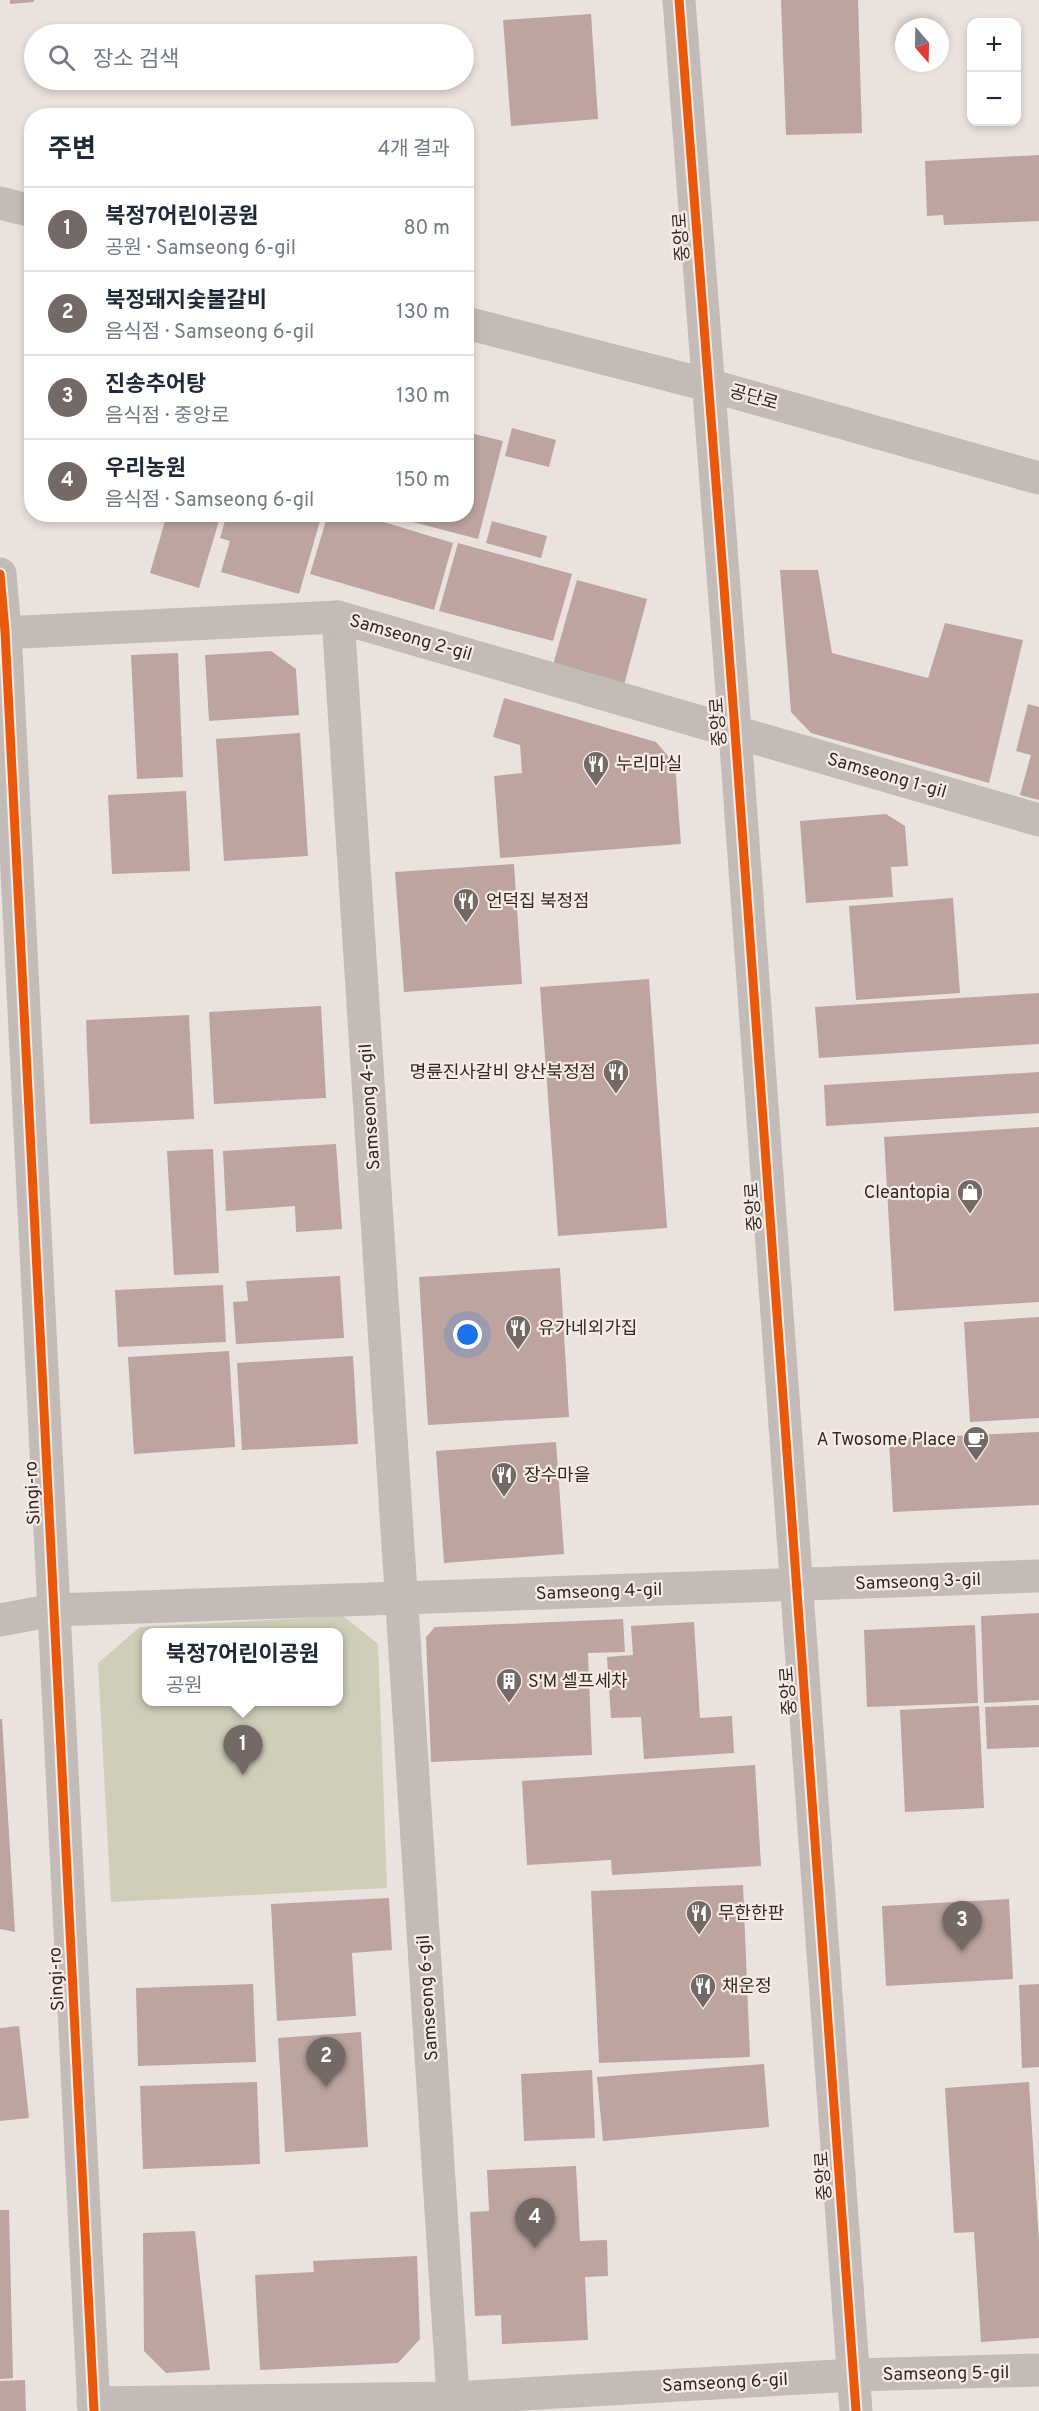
<!DOCTYPE html>
<html lang="ko">
<meta charset="utf-8">
<style>
:root{--surface:#fff;--page:#f6f6f7;--text:#1f2937;--muted:#747a83;--line:#e0e1e3;--accent:#736966}
body{margin:0;font-family:Overpass,"Noto Sans KR",sans-serif;background:var(--page);color:var(--text)}
.controls{position:absolute;right:18px;top:18px;display:grid;overflow:hidden;border-radius:12px;box-shadow:0 3px 9px #0003}
.controls button{width:54px;height:54px;display:grid;place-items:center;padding:0;border:0;border-bottom:2px solid var(--line);background:var(--surface);color:var(--text);font:30px sans-serif}
.compass{position:absolute;left:895px;top:18px;width:54px;height:54px;border-radius:50%;background:var(--surface);box-shadow:0 3px 9px #0003;rotate:160deg}
.you{position:absolute;left:468px;top:1335px;width:21px;height:21px;margin:-15px;border:4px solid #fff;border-radius:50%;background:#1a73e8;box-shadow:0 0 0 9px #1a73e833}
.badge{display:grid;place-items:center;width:39px;height:39px;border-radius:50%;background:var(--accent);color:#fff;font-size:20px;font-weight:700}
.pin{position:absolute;translate:-50% -50px;filter:drop-shadow(0 2px 3px #0008)}
.pin::after{content:'';position:absolute;top:32px;width:21px;height:18px;background:inherit;clip-path:polygon(0 0,100% 0,50% 100%)}
.popup{position:absolute;left:142px;top:1628px;width:201px;height:78px;box-sizing:border-box;display:grid;place-content:center;border-radius:12px;background:var(--surface);filter:drop-shadow(0 2px 4px #0005);font-size:20px;white-space:nowrap;color:var(--muted)}
.popup b{font-size:22px;color:var(--text)}
.popup::after{content:'';position:absolute;left:50%;top:100%;margin-left:-12px;border:12px solid transparent;border-top-color:var(--surface)}
.list{margin:0;padding:0;list-style:none}
h2{display:flex;justify-content:space-between;align-items:center;height:78px;margin:0;padding:0 24px;font-size:26px}
h2 small{font-size:20px;font-weight:400;color:var(--muted)}
.list li{display:grid;grid-template-columns:39px 1fr auto;gap:18px;align-items:center;box-sizing:border-box;height:84px;padding:0 24px;border-top:2px solid var(--line)}
.list b{display:block;font-size:22px;white-space:nowrap}
.list p{margin:0;font-size:20px;white-space:nowrap;color:var(--muted)}
.list em{font-size:20px;font-style:normal;color:var(--muted)}
.icon{flex:none;width:33px;height:33px;fill:none;stroke:currentColor;stroke-width:2;stroke-linecap:round;stroke-linejoin:round}
.map{position:relative;flex:none;width:1039px;height:2411px;overflow:hidden}
.search{position:absolute;background:var(--surface);box-shadow:0 3px 9px #0003;left:24px;top:24px;width:450px;height:66px;display:flex;align-items:center;gap:15px;box-sizing:border-box;padding:0 21px;border-radius:33px;color:var(--muted);font-size:22px}
.panel{position:absolute;background:var(--surface);box-shadow:0 3px 9px #0003;left:24px;top:108px;width:450px;height:414px;border-radius:24px}
.map>svg:first-child{display:block}
.green{fill:#ceceb9;fill-rule:evenodd}
.building{fill:#bda4a0}
.lines{fill:none;stroke-linecap:round;stroke-linejoin:round}
.minor{stroke:#c3bbb7;stroke-width:33}
.cycleway-casing{stroke:#f7ece5;stroke-width:13}
.cycleway{stroke:#e8590c;stroke-width:9}
.labels{text-anchor:middle;stroke-width:4.5;stroke-linejoin:round;paint-order:stroke}
.street-label{font-size:18px;fill:#332826;stroke:#f7ece5}
.poi-label{font-size:18px;fill:#332826;stroke:#f7ece5;text-anchor:start}
</style>
<div class="map">
<svg width="1039" height="2411" viewBox="0 0 1039 2411">
<rect width="100%" height="100%" fill="#eae2de"/>
<path class="green" d="M 343,1616 L 378,1644 L 387,1888 L 111,1902 L 98,1663 L 140,1627 ZM 147,1632 L 339,1632 L 339,1702 L 147,1702 Z"/>
<g class="building">
<path d="M 10,0 L 34,0 L 34,2 L 10,4 Z"/>
<path d="M 781,0 L 858,0 L 862,133 L 786,135 Z"/>
<path d="M 591,14 L 598,119 L 511,126 L 503,20 Z"/>
<path d="M 1039,155 L 1039,221 L 944,225 L 943,215 L 927,216 L 925,161 Z"/>
<path d="M 512,428 L 556,440 L 549,467 L 505,456 Z"/>
<path d="M 466,432 L 503,441 L 478,539 L 386,515 L 466,514 Z"/>
<path d="M 167,514 L 221,514 L 199,588 L 150,573 Z"/>
<path d="M 227,514 L 322,514 L 299,594 L 221,572 L 230,541 L 220,538 Z"/>
<path d="M 328,514 L 357,514 L 453,543 L 434,610 L 310,574 Z"/>
<path d="M 492,521 L 547,536 L 541,558 L 486,543 Z"/>
<path d="M 458,543 L 572,574 L 553,641 L 439,611 Z"/>
<path d="M 780,570 L 818,570 L 832,653 L 928,678 L 945,623 L 1023,640 L 989,783 L 811,733 L 791,712 Z"/>
<path d="M 577,580 L 647,599 L 624,685 L 553,665 Z"/>
<path d="M 271,651 L 296,669 L 299,715 L 209,721 L 205,655 Z"/>
<path d="M 178,653 L 183,777 L 137,779 L 131,655 Z"/>
<path d="M 504,698 L 656,742 L 675,764 L 681,844 L 500,858 L 494,776 L 522,773 L 520,745 L 493,737 Z"/>
<path d="M 1028,704 L 1039,707 L 1039,800 L 1020,795 L 1031,755 L 1016,751 Z"/>
<path d="M 300,733 L 308,856 L 224,861 L 216,739 Z"/>
<path d="M 186,791 L 190,871 L 112,874 L 108,795 Z"/>
<path d="M 886,814 L 905,826 L 908,866 L 891,867 L 893,897 L 806,903 L 800,821 Z"/>
<path d="M 514,864 L 522,984 L 404,992 L 395,872 Z"/>
<path d="M 953,898 L 960,993 L 856,1000 L 849,906 Z"/>
<path d="M 649,979 L 667,1228 L 558,1236 L 540,987 Z"/>
<path d="M 1039,993 L 1039,1044 L 819,1058 L 815,1007 Z"/>
<path d="M 321,1006 L 326,1098 L 214,1104 L 209,1012 Z"/>
<path d="M 189,1015 L 194,1119 L 90,1124 L 86,1020 Z"/>
<path d="M 1039,1072 L 1039,1113 L 826,1126 L 824,1085 Z"/>
<path d="M 1039,1127 L 1039,1302 L 894,1311 L 884,1137 Z"/>
<path d="M 336,1144 L 342,1229 L 296,1232 L 295,1206 L 226,1211 L 223,1151 Z"/>
<path d="M 213,1149 L 219,1273 L 174,1275 L 167,1151 Z"/>
<path d="M 560,1268 L 569,1417 L 428,1425 L 419,1277 Z"/>
<path d="M 340,1276 L 344,1338 L 236,1344 L 233,1302 L 248,1301 L 246,1281 Z"/>
<path d="M 223,1285 L 226,1342 L 118,1347 L 115,1290 Z"/>
<path d="M 1039,1317 L 1039,1418 L 970,1422 L 964,1322 Z"/>
<path d="M 229,1351 L 235,1447 L 134,1454 L 128,1357 Z"/>
<path d="M 353,1356 L 358,1444 L 242,1450 L 237,1363 Z"/>
<path d="M 1039,1432 L 1039,1505 L 893,1512 L 889,1439 Z"/>
<path d="M 556,1442 L 564,1554 L 444,1563 L 436,1451 Z"/>
<path d="M 1039,1613 L 1039,1700 L 984,1703 L 981,1616 Z"/>
<path d="M 623,1619 L 625,1652 L 588,1653 L 592,1755 L 431,1762 L 426,1637 L 435,1627 Z"/>
<path d="M 694,1622 L 700,1718 L 732,1716 L 734,1753 L 644,1759 L 641,1717 L 611,1718 L 607,1657 L 633,1655 L 631,1626 Z"/>
<path d="M 975,1625 L 978,1703 L 867,1707 L 864,1630 Z"/>
<path d="M 1039,1705 L 1039,1747 L 987,1749 L 985,1707 Z"/>
<path d="M 979,1706 L 984,1808 L 905,1812 L 900,1710 Z"/>
<path d="M 0,1719 L 2,1719 L 15,1932 L 0,1929 Z"/>
<path d="M 755,1765 L 761,1866 L 612,1875 L 611,1860 L 527,1865 L 522,1781 Z"/>
<path d="M 743,1885 L 750,2057 L 599,2063 L 591,1891 Z"/>
<path d="M 389,1898 L 392,1950 L 352,1953 L 356,2016 L 277,2021 L 271,1904 Z"/>
<path d="M 1009,1899 L 1013,1979 L 886,1986 L 882,1906 Z"/>
<path d="M 253,1984 L 256,2062 L 138,2066 L 136,1988 Z"/>
<path d="M 1039,1984 L 1039,2067 L 1022,2068 L 1019,1985 Z"/>
<path d="M 19,2026 L 29,2118 L 0,2121 L 0,2028 Z"/>
<path d="M 361,2032 L 368,2147 L 285,2152 L 278,2038 Z"/>
<path d="M 764,2064 L 769,2127 L 603,2141 L 597,2077 Z"/>
<path d="M 592,2070 L 595,2138 L 524,2141 L 521,2074 Z"/>
<path d="M 257,2082 L 260,2164 L 143,2169 L 140,2086 Z"/>
<path d="M 1029,2082 L 1039,2242 L 1039,2338 L 981,2342 L 974,2232 L 954,2233 L 945,2088 Z"/>
<path d="M 576,2166 L 580,2241 L 607,2240 L 608,2276 L 585,2277 L 588,2340 L 502,2344 L 501,2315 L 475,2316 L 470,2212 L 489,2211 L 487,2170 Z"/>
<path d="M 0,2210 L 9,2210 L 13,2378 L 0,2379 Z"/>
<path d="M 195,2231 L 210,2370 L 166,2373 L 144,2351 L 143,2233 Z"/>
<path d="M 417,2256 L 420,2339 L 398,2363 L 260,2370 L 255,2275 L 314,2272 L 313,2261 Z"/>
<path d="M 25,2380 L 26,2411 L 0,2411 L 0,2381 Z"/>
</g>
<g class="lines">
<g class="minor">
<path d="M 679,0 L 735,731 L 856,2411"/>
<path d="M 0,203 L 32,211"/>
<path d="M 466,323 L 708,385 L 1039,478"/>
<path d="M 0,574 L 5,631 L 94,2411"/>
<path d="M 338,617 L 454,2411"/>
<path d="M 0,633 L 338,617 L 1039,820"/>
<path d="M 0,1620 L 54,1610 L 1039,1576"/>
<path d="M 93,2403 L 453,2398 L 854,2375 L 1039,2370"/>
</g>
<g class="cycleway-casing">
<g id="cycleway">
<path d="M 679,0 L 735,731 L 856,2411"/>
<path d="M 0,574 L 5,631 L 94,2411"/>
</g>
</g>
<use href="#cycleway" class="cycleway"/>
</g>
<defs>
<g id="restaurant-pin" transform="scale(1.35)"><path d="M0 17L-7.5 6A9.5 9.5 0 1 1 7.5 6Z" fill="#736966" stroke="#f7ece5"/><path d="M-5-6h1v4h1v-4h1v4h1v-4h1v5L-1.5 .5V6h-2V.5L-5-1ZM5-6V6H3V1.5H1.5Q1.5-4 5-6Z" fill="#fff"/></g>
<g id="shop-pin" transform="scale(1.35)"><path d="M0 17L-7.5 6A9.5 9.5 0 1 1 7.5 6Z" fill="#736966" stroke="#f7ece5"/><path d="M-5-2.5h2.3a2.7 3.5 0 0 1 5.4 0H5L5.5 6h-11ZM-1.5-2.5h3a1.5 2.3 0 0 0-3 0Z" fill="#fff"/></g>
<g id="cafe-pin" transform="scale(1.35)"><path d="M0 17L-7.5 6A9.5 9.5 0 1 1 7.5 6Z" fill="#736966" stroke="#f7ece5"/><path d="M-5.5-4.5H6V0H3Q3 3.5 0 3.5H-2.5Q-5.5 3.5-5.5 0ZM3-3.2v2h1.7v-2ZM-6 4.5H4V6H-6Z" fill="#fff"/></g>
<g id="building-pin" transform="scale(1.35)"><path d="M0 17L-7.5 6A9.5 9.5 0 1 1 7.5 6Z" fill="#736966" stroke="#f7ece5"/><path d="M-4-6H4V6H1V3H-1V6H-4ZM-2.5-4.3h1.7v1.8h-1.7ZM.8-4.3h1.7v1.8H.8ZM-2.5-1h1.7V.8h-1.7ZM.8-1h1.7V.8H.8Z" fill="#fff"/></g>
</defs>
<g fill-rule="evenodd">
<use href="#restaurant-pin" x="596" y="764"/>
<use href="#restaurant-pin" x="466" y="901"/>
<use href="#restaurant-pin" x="616" y="1072"/>
<use href="#shop-pin" x="970" y="1192"/>
<use href="#restaurant-pin" x="518" y="1328"/>
<use href="#cafe-pin" x="976" y="1439"/>
<use href="#restaurant-pin" x="504" y="1475"/>
<use href="#building-pin" x="509" y="1681"/>
<use href="#restaurant-pin" x="699" y="1913"/>
<use href="#restaurant-pin" x="703" y="1986"/>
</g>
<g class="labels">
<g class="street-label">
<text transform="translate(681 237) rotate(-94)" y="6">중앙로</text>
<text transform="translate(754 397) rotate(16)" y="6">공단로</text>
<text transform="translate(411 637) rotate(16)" y="6">Samseong 2-gil</text>
<text transform="translate(718 722) rotate(-94)" y="6">중앙로</text>
<text transform="translate(887 775) rotate(16)" y="6">Samseong 1-gil</text>
<text transform="translate(369 1107) rotate(-94)" y="6">Samseong 4-gil</text>
<text transform="translate(753 1207) rotate(-94)" y="6">중앙로</text>
<text transform="translate(32 1493) rotate(-93)" y="6">Singi-ro</text>
<text transform="translate(918 1581) rotate(-2)" y="6">Samseong 3-gil</text>
<text transform="translate(599 1591) rotate(-2)" y="6">Samseong 4-gil</text>
<text transform="translate(788 1691) rotate(-94)" y="6">중앙로</text>
<text transform="translate(56 1979) rotate(-93)" y="6">Singi-ro</text>
<text transform="translate(427 1998) rotate(-94)" y="6">Samseong 6-gil</text>
<text transform="translate(823 2176) rotate(-94)" y="6">중앙로</text>
<text transform="translate(946 2373) rotate(-1)" y="6">Samseong 5-gil</text>
<text transform="translate(725 2382) rotate(-3)" y="6">Samseong 6-gil</text>
</g>
<g class="poi-label">
<text x="616" y="770">누리마실</text>
<text x="486" y="907">언덕집 북정점</text>
<text x="596" y="1078" text-anchor="end">명륜진사갈비 양산북정점</text>
<text x="950" y="1198" text-anchor="end">Cleantopia</text>
<text x="538" y="1334">유가네외가집</text>
<text x="956" y="1445" text-anchor="end">A Twosome Place</text>
<text x="524" y="1481">장수마을</text>
<text x="528" y="1687">S'M 셀프세차</text>
<text x="718" y="1919">무한한판</text>
<text x="722" y="1992">채운정</text>
</g>
</g>
</svg>
<div class="controls">
<button>+</button>
<button>−</button>
</div>
<svg class="compass" viewBox="-18 -18 36 36"><path d="M0-13l5 13h-10z" fill="#e53935"/><path d="M0 13l5-13h-10z" fill="#747a83"/></svg>
<div class="you"></div>
<div class="pin badge" style="left:243px;top:1775px">1</div>
<div class="popup"><b>북정7어린이공원</b>공원</div>
<div class="pin badge" style="left:326px;top:2087px">2</div>
<div class="pin badge" style="left:962px;top:1951px">3</div>
<div class="pin badge" style="left:535px;top:2248px">4</div>
<div class="search"><svg class="icon" aria-label="search" viewBox="0 0 24 24"><circle cx="10" cy="10" r="6"/><path d="M15 15l6 6"/></svg>장소 검색</div>
<section class="panel">
<h2>주변<small>4개 결과</small></h2>
<ul class="list">
<li><span class="badge">1</span><div><b>북정7어린이공원</b><p>공원 · Samseong 6-gil</p></div><em>80 m</em></li>
<li><span class="badge">2</span><div><b>북정돼지숯불갈비</b><p>음식점 · Samseong 6-gil</p></div><em>130 m</em></li>
<li><span class="badge">3</span><div><b>진송추어탕</b><p>음식점 · 중앙로</p></div><em>130 m</em></li>
<li><span class="badge">4</span><div><b>우리농원</b><p>음식점 · Samseong 6-gil</p></div><em>150 m</em></li>
</ul>
</section>
</div>
